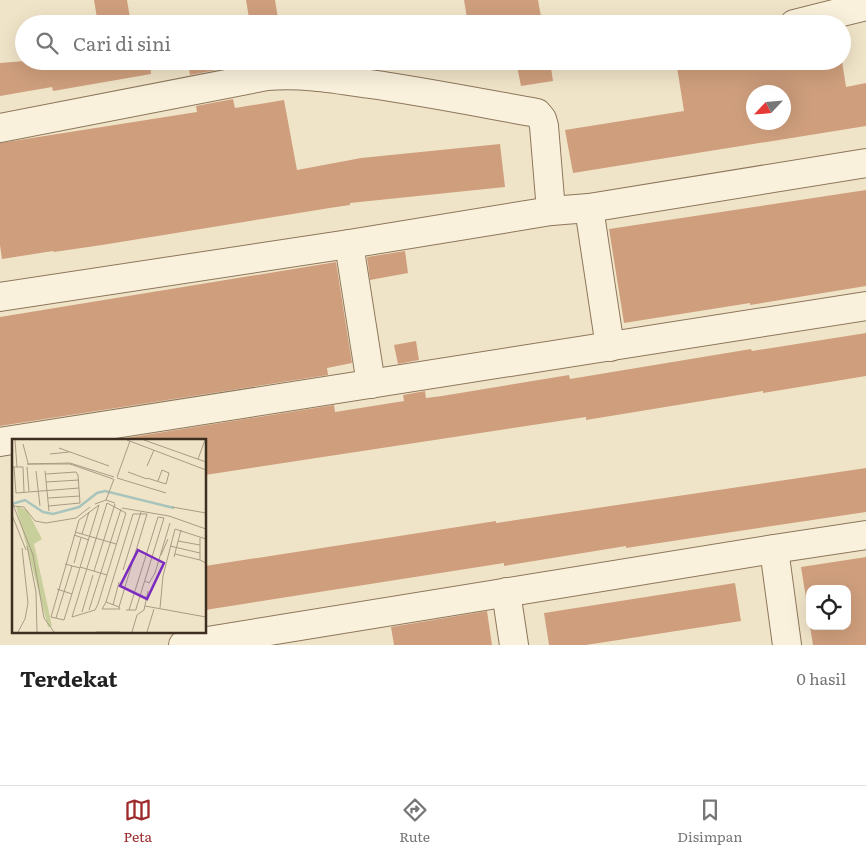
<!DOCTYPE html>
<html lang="id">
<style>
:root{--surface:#fff;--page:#f6f6f6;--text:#222;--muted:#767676;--line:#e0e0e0;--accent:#9e2a2b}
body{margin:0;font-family:Literata,serif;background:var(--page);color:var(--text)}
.controls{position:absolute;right:15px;bottom:15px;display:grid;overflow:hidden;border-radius:10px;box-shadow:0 5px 20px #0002}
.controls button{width:45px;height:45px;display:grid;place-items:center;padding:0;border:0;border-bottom:1px solid var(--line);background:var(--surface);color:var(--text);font:25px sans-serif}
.compass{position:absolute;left:746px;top:85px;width:45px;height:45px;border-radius:50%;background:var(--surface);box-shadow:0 5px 20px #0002;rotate:244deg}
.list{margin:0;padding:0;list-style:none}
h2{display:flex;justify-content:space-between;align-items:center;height:65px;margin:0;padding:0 20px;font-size:21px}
h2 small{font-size:16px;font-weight:400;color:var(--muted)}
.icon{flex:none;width:28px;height:28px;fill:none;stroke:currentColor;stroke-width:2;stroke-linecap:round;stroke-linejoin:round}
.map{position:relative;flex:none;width:866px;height:645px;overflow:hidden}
.search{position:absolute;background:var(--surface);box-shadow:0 5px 20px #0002;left:15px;right:15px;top:15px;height:55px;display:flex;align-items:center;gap:12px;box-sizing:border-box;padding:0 18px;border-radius:28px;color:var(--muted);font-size:19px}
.sheet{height:140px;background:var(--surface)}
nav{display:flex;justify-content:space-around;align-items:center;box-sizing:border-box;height:70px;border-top:1px solid var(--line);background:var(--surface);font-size:14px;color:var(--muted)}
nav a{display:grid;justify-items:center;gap:2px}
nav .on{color:var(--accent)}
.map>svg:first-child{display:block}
.building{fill:#cf9f7d;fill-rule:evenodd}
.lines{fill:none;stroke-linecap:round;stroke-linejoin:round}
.street-casing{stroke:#8d765c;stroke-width:30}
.street{stroke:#faf1dc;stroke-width:28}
.inset-river{fill:none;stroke:#a9c4bc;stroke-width:2.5}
.inset-road{fill:none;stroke:#a89b85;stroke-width:1}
.view{fill:#7b2cbf;fill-opacity:0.15;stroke:#7b2cbf;stroke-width:2.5}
.inset-edge{fill:none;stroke:#3d2e20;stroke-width:2.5}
</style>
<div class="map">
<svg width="866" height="645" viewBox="0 0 866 645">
<rect width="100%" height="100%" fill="#f0e4c8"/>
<g class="building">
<path d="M 94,0 L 127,0 L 131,24 L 98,24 Z"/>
<path d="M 246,0 L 275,0 L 279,24 L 250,24 Z"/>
<path d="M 464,0 L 538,0 L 542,22 L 533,24 L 468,24 Z"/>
<path d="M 25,61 L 150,61 L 151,74 L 53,91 L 52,87 L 0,96 L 0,63 Z"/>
<path d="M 188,61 L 226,61 L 227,68 L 190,75 Z"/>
<path d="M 516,61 L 550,61 L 553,81 L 521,86 Z"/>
<path d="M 676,61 L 842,61 L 846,87 L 866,83 L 866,126 L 573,173 L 565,130 L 684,111 ZM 754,92 L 784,92 L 784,122 L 754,122 Z"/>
<path d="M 233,99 L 235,108 L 284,100 L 297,170 L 361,158 L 500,144 L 505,187 L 350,203 L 350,205 L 336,207 L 102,245 L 54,252 L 53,251 L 2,259 L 0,245 L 0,143 L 197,112 L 196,106 Z"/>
<path d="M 866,190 L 866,286 L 750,305 L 750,303 L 624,323 L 609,229 Z"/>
<path d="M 405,251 L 408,273 L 370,280 L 367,257 Z"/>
<path d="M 336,262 L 352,363 L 327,368 L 328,375 L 0,426 L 0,317 Z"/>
<path d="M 866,333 L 866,376 L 763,393 L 763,391 L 586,420 L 586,417 L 205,475 L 205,440 L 113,440 L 334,405 L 335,412 L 404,401 L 403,395 L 425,391 L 426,398 L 442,396 L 569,375 L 570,379 L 751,349 L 752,351 Z"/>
<path d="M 416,341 L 419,360 L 398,364 L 394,345 Z"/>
<path d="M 866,468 L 866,512 L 626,548 L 626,546 L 504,566 L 504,563 L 205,610 L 205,566 L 496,521 L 496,523 L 516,520 Z"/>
<path d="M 866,557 L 866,645 L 813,645 L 810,626 L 847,626 L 847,589 L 810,589 L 810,623 L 801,567 Z"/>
<path d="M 735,583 L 741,621 L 586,645 L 549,645 L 544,613 Z"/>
<path d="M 487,611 L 492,645 L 394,645 L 391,627 Z"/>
</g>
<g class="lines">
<g class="street-casing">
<g id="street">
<path d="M 794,24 L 866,6"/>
<path d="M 0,128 L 267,76 C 303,73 336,79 370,84 C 426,92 481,103 537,113 L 542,119 L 544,126 L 551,211"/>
<path d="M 589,208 L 610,347"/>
<path d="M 349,244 L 371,384"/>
<path d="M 0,297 L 349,244 L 551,211 L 589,208 L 866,163"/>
<path d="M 0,442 L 866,306"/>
<path d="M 774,549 L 787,645"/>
<path d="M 506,592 L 514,645"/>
<path d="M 183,645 L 774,549 L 866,535"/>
</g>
</g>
<use href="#street" class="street"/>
</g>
<g transform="translate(12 439)">
<rect width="194" height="194" fill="#f0e4c8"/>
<path d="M 4,67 L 15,71 L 30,100 L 22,105 L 40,187 L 36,188 Z" fill="#c9cf9b"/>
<path class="inset-river" d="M 0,65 L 13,61 L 31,73 L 41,75 L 67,68 L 85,54 L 93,52 L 162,69"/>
<path class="inset-road" d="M 3,1 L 5,28M 115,1 L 194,31M 132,1 L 194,23M 11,5 L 16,24M 47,9 L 97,27M 38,15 L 57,13M 186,20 L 193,1M 135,27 L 142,11M 1,28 L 11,28 L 12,53M 2,28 L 4,54 L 67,49M 15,28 L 17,52M 24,32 L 28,67M 33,32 L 37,72M 116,33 L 135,40M 34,35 L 64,33 L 66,36 L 68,64 L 37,67M 105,38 L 118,2M 105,39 L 154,54M 135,39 L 154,45 L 157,34 L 150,31 L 146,42M 101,40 L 58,25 L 15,25 L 58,24 L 102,38M 34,43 L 67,41M 36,59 L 68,57M 94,61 L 102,40M 0,63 L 21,116 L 32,179 L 42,193M 95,64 L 114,74 L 86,165 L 83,171 L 60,178 ZM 83,65 L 94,61 L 103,64M 87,66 L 52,181 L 39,178 L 67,81 ZM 1,67 L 12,68 L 23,82 L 34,84 L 64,79 L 78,68M 160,68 L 194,74M 110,69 L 157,77 L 194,90M 0,76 L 14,111M 63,93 L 104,105M 70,95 L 77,73M 62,96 L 77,101M 188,99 L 188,121 L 194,124M 166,102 L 188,106M 15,107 L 24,153 L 25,193M 158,107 L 188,114M 163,115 L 188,121M 149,116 L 156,100M 162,118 L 169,91M 62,124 L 69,99M 53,125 L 68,129M 68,128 L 95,136M 111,131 L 129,73M 82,132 L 103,65M 133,142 L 137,144 L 143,134 L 158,84M 45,150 L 60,155M 94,163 L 121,75 L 135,75 L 107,168M 94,163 L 107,168 L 108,170 L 90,170 ZM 101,166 L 107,143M 133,167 L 194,178M 148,169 L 151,137 L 163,90 L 194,100M 77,171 L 109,70M 114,171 L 124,171 L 124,170 L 152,79 L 146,78 L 117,171M 70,173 L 81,136M 44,179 L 60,127M 6,193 L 13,180 L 16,164 L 10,109M 84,193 L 108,193M 120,193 L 125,176 L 132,171 L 136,152M 135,193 L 142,170"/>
<path class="view" d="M 126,111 L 152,124 L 135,160 L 108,147 Z"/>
<rect width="194" height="194" class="inset-edge"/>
</g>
</svg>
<div class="controls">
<button><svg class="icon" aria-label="locate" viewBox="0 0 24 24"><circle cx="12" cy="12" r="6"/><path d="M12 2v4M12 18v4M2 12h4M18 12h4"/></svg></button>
</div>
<svg class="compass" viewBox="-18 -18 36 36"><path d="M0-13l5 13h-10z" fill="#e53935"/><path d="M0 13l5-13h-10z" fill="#767676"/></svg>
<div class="search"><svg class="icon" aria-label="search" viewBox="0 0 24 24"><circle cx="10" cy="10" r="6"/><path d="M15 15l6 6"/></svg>Cari di sini</div>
</div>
<section class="sheet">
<h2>Terdekat<small>0 hasil</small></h2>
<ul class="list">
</ul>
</section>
<nav>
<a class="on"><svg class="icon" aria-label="map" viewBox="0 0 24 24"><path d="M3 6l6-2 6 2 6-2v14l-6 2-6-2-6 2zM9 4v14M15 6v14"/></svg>Peta</a>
<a><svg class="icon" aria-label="directions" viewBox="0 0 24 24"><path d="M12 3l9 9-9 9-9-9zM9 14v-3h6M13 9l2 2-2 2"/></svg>Rute</a>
<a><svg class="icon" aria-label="saved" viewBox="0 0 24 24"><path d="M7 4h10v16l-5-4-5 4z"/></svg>Disimpan</a>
</nav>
